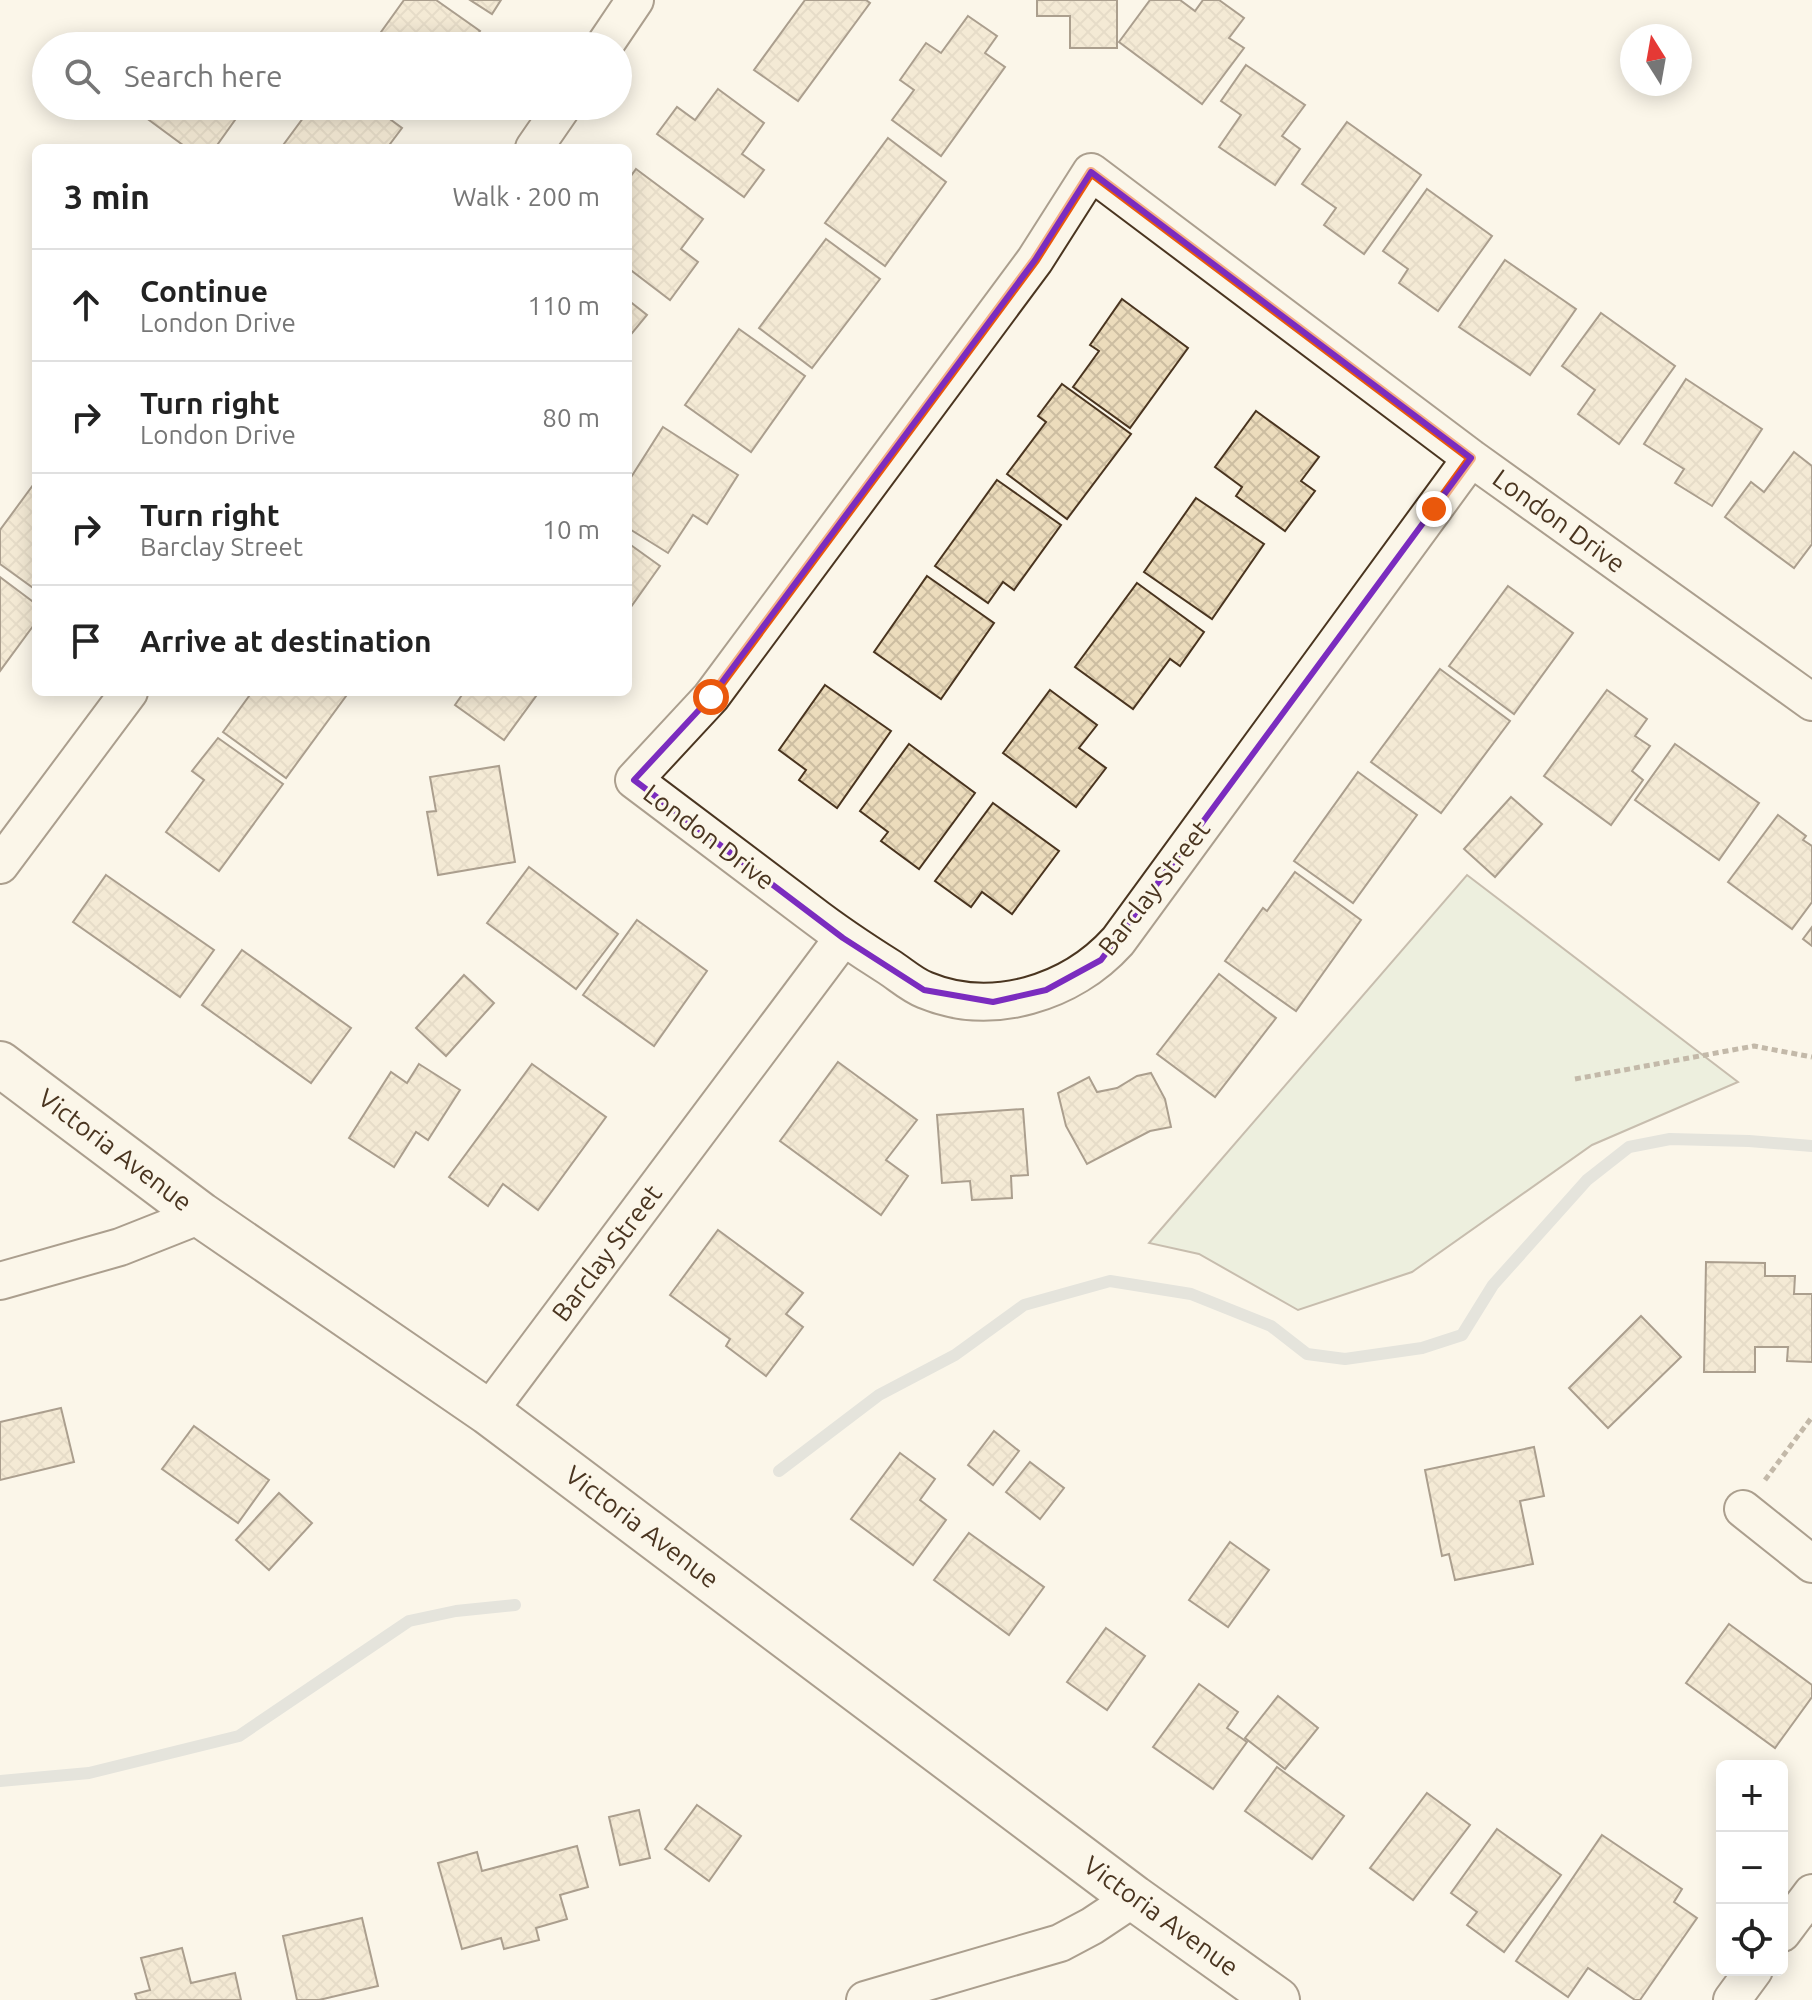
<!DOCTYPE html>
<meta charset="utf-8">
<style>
:root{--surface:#fff;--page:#f2f2f2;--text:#222;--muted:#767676;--line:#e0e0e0}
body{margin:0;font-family:Ubuntu,sans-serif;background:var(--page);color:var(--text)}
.controls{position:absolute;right:24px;bottom:24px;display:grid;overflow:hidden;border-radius:12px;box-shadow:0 4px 20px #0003}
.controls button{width:72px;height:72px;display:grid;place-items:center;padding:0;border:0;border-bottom:2px solid var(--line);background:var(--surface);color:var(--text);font:40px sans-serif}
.compass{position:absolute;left:1620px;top:24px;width:72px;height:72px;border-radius:50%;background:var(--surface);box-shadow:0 4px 20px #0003;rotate:349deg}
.stop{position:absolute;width:24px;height:24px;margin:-18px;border:6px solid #ea580c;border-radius:50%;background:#fff}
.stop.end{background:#ea580c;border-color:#fff;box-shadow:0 2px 8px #0008}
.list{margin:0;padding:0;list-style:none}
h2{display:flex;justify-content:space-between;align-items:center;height:104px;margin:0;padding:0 32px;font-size:34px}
h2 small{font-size:26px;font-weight:400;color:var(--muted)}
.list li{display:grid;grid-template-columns:52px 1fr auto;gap:24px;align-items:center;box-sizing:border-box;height:112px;padding:0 32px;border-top:2px solid var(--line)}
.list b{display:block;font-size:30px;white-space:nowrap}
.list p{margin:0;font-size:26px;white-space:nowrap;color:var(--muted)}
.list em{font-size:26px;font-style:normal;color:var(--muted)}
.icon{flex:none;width:44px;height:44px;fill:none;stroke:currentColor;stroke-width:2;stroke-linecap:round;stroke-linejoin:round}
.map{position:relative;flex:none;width:1812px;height:2000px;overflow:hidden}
.search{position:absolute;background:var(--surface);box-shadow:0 4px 20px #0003;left:32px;top:32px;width:600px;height:88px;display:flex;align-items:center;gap:20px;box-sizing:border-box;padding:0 28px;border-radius:44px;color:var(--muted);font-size:30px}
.panel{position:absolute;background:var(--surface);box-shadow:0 4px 20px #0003;left:32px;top:144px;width:600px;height:552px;border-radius:12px}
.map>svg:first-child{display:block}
.green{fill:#dce7d0;stroke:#887966;stroke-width:2}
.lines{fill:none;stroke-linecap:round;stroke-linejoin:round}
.stream{stroke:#c9cecd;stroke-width:12}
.building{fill:url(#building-cross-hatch);stroke:#4a3520;stroke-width:2}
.street-casing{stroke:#4a3520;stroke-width:40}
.secondary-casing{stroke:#4a3520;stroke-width:48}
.path{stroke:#7f6f5c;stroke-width:5;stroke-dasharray:6 4;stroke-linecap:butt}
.street{stroke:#fbf6e9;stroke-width:36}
.secondary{stroke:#fbf6e9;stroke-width:44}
.route{stroke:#ea580c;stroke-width:10}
.marked{fill:none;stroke:#7b2cbf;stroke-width:6;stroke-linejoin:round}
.labels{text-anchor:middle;stroke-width:6;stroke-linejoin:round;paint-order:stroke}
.street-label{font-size:26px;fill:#4a3520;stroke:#fbf6e9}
</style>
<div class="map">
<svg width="1812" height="2000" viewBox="0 0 1812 2000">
<defs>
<pattern id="building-cross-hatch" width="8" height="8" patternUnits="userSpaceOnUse" patternTransform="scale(2)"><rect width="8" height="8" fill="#ecdcbc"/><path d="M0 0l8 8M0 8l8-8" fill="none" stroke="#ccbda1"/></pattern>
</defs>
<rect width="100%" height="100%" fill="#fbf6e9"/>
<path class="green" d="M 1467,875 L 1738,1082 L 1592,1145 L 1412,1272 L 1298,1310 L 1199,1254 L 1149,1243 Z"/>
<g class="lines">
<g class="stream">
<path d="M 779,1471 L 879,1395 L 955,1355 L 1024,1305 L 1110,1281 L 1191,1294 L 1271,1326 L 1307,1354 L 1345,1359 L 1422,1348 L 1462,1335 L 1493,1285 L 1587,1180 L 1629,1147 L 1670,1139 L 1749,1141 L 1812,1146"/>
<path d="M 0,1781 L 89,1773 L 239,1736 L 409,1621 L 456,1611 L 515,1605"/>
</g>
</g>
<g class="building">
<path d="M 404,0 L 436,0 L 480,31 L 469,46 L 371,46 Z"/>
<path d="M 470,0 L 501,0 L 492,14 Z"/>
<path d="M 805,0 L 866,0 L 870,3 L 798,101 L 754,70 Z"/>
<path d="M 1037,0 L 1117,0 L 1117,48 L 1070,48 L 1070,16 L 1037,16 Z"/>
<path d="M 1150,0 L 1180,0 L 1195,11 L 1203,0 L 1219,0 L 1244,18 L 1229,38 L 1244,48 L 1202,104 L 1119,42 Z"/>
<path d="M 968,16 L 997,36 L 985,53 L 1005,67 L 941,156 L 892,120 L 914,90 L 900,80 L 926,43 L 941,53 Z"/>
<path d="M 1246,65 L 1305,105 L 1282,136 L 1300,149 L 1275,185 L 1219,147 L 1241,115 L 1221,101 Z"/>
<path d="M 718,89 L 764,123 L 742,154 L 764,170 L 744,197 L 657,134 L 677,107 L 695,120 Z"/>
<path d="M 130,106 L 245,106 L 215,148 L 187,148 Z"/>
<path d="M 312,106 L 372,106 L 402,128 L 387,148 L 281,148 Z"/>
<path d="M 393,106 L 410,106 L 405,114 Z"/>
<path d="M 1347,122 L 1421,175 L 1364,254 L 1324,225 L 1336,208 L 1302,184 Z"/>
<path d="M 888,138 L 946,182 L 885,266 L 825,223 Z"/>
<path d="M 636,169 L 703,219 L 681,249 L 698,262 L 670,300 L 628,268 L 628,180 Z"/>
<path d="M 1427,189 L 1492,236 L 1438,311 L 1399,283 L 1408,269 L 1383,251 Z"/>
<path d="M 826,239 L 880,279 L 812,368 L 759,328 Z"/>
<path d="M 1505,260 L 1576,309 L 1530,375 L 1459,327 Z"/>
<path d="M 1122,299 L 1188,348 L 1130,428 L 1073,387 L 1099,351 L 1090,345 Z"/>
<path d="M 628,300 L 647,315 L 628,338 Z"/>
<path d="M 1601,313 L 1675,366 L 1619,444 L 1578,414 L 1595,390 L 1562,366 Z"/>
<path d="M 739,329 L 805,376 L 751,452 L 685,405 Z"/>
<path d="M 1686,379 L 1762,429 L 1712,506 L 1675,483 L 1684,469 L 1644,444 Z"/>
<path d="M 1062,384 L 1131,434 L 1067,519 L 1007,474 L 1046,422 L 1038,416 Z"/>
<path d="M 1256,411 L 1319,457 L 1301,481 L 1315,491 L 1285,531 L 1236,496 L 1242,487 L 1215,467 Z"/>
<path d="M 663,427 L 738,475 L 707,524 L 693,515 L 668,553 L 628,528 L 628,482 Z"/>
<path d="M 1794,452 L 1812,466 L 1812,544 L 1794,568 L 1725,517 L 1751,482 L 1764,492 Z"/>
<path d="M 997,480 L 1061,525 L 1014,590 L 1003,582 L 988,603 L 935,566 Z"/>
<path d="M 36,481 L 36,590 L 0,564 L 0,530 Z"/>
<path d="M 1196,498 L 1264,544 L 1212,619 L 1144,572 Z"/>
<path d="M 628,543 L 660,566 L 628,611 Z"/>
<path d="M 927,576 L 994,623 L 941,699 L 874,652 Z"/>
<path d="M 0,577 L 36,604 L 36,622 L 0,671 Z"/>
<path d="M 1137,583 L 1204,632 L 1180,666 L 1170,659 L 1133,709 L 1075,667 Z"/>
<path d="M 1508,586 L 1573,633 L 1514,714 L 1449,666 Z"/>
<path d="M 1440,669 L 1510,721 L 1441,813 L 1371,762 Z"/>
<path d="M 825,685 L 891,731 L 837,808 L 799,780 L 806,770 L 779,750 Z"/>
<path d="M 1050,690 L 1097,725 L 1079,748 L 1106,768 L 1076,807 L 1003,753 Z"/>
<path d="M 1607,690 L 1647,719 L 1635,736 L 1650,746 L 1632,771 L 1643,780 L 1611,825 L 1544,776 Z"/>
<path d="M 252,692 L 349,692 L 286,778 L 223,732 Z"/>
<path d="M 464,692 L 539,692 L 504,740 L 455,705 Z"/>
<path d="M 218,738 L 283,784 L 219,871 L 166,832 L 204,780 L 192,771 Z"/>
<path d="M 909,744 L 975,793 L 919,869 L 881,841 L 888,832 L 860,811 Z"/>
<path d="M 1675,744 L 1759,803 L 1719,860 L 1635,800 Z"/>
<path d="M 499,766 L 515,862 L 438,875 L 427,812 L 436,811 L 430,777 Z"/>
<path d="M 1358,772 L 1417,815 L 1353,903 L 1294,861 Z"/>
<path d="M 1511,797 L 1542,824 L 1495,877 L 1464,849 Z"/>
<path d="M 993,803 L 1059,851 L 1012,914 L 982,892 L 971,907 L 935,881 Z"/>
<path d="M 1778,815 L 1806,836 L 1803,840 L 1812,846 L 1812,902 L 1792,929 L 1728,882 Z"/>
<path d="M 529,867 L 618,934 L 576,989 L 487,923 Z"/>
<path d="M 1295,872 L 1361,920 L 1296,1011 L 1225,961 L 1263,908 L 1267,911 Z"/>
<path d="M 106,875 L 214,950 L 180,997 L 73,922 Z"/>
<path d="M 637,920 L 707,971 L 654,1046 L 583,995 Z"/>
<path d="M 1812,927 L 1812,946 L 1803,939 Z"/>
<path d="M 242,950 L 351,1028 L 311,1083 L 202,1005 Z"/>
<path d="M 1219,974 L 1276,1018 L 1215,1097 L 1157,1054 Z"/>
<path d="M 464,975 L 494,1003 L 446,1056 L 416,1028 Z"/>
<path d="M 838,1062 L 917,1120 L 886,1160 L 908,1176 L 881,1215 L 780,1141 Z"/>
<path d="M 419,1064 L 460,1090 L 428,1140 L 416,1132 L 394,1167 L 349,1138 L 391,1072 L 407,1083 Z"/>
<path d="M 532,1064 L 606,1117 L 538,1210 L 503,1184 L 488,1206 L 449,1177 Z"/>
<path d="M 1151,1073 L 1165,1099 L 1171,1127 L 1150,1131 L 1087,1164 L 1066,1126 L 1058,1093 L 1089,1077 L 1097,1092 L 1117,1088 L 1137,1076 Z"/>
<path d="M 1023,1109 L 1028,1175 L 1011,1176 L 1012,1198 L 972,1200 L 970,1181 L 942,1183 L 937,1115 Z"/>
<path d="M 718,1230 L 803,1293 L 786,1314 L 803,1327 L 766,1376 L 726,1346 L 730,1339 L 670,1295 Z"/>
<path d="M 1706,1262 L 1765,1263 L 1765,1276 L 1795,1276 L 1794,1294 L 1812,1294 L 1812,1362 L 1787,1361 L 1788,1347 L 1755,1347 L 1755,1372 L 1704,1372 Z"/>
<path d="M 1641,1316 L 1681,1357 L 1608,1428 L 1569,1388 Z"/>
<path d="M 61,1408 L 74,1462 L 0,1480 L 0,1422 Z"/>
<path d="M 194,1426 L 269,1480 L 238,1523 L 162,1469 Z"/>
<path d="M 994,1431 L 1019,1451 L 993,1485 L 968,1465 Z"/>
<path d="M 1534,1447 L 1544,1496 L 1520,1501 L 1533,1564 L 1455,1580 L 1449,1554 L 1442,1556 L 1425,1470 Z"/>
<path d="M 900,1453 L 935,1479 L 920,1500 L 946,1520 L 913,1565 L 851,1519 Z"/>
<path d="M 1030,1462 L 1064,1488 L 1040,1519 L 1006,1492 Z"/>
<path d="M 279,1493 L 312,1523 L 269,1570 L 236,1540 Z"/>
<path d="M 969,1533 L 1044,1587 L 1009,1635 L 934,1580 Z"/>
<path d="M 1230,1542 L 1269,1570 L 1228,1627 L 1189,1600 Z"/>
<path d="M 1729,1624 L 1812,1685 L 1812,1697 L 1775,1748 L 1686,1683 Z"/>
<path d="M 1106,1628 L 1145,1656 L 1107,1710 L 1067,1682 Z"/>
<path d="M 1199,1684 L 1238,1712 L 1227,1728 L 1247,1742 L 1213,1789 L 1153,1747 Z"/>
<path d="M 1278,1696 L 1318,1728 L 1285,1769 L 1245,1738 Z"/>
<path d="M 1277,1767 L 1344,1816 L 1312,1859 L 1245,1811 Z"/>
<path d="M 1427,1793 L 1470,1825 L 1413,1900 L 1370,1868 Z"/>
<path d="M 697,1805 L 741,1836 L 709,1881 L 665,1849 Z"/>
<path d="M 639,1810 L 650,1858 L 620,1865 L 609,1817 Z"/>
<path d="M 1497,1829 L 1561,1875 L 1504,1952 L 1467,1925 L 1477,1912 L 1451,1893 Z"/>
<path d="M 1602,1835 L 1682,1889 L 1674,1902 L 1697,1918 L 1640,2000 L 1635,2000 L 1588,1968 L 1568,1997 L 1516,1961 Z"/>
<path d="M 577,1846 L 588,1887 L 560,1895 L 567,1919 L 536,1928 L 539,1940 L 504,1949 L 501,1938 L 462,1949 L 438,1863 L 477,1852 L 482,1871 Z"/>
<path d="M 362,1918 L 378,1986 L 319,2000 L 297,2000 L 283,1936 Z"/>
<path d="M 182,1948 L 191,1983 L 235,1973 L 241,2000 L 137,2000 L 135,1994 L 150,1990 L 141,1958 Z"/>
</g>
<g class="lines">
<g class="street-casing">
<g id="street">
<path d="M 604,46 L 635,0"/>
<path d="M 534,148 L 563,106"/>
<path d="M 1471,458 L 1118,941 C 1071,993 992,1018 925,990 C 912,985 900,974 889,967 C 862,950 835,932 809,912 C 751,868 693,824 634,780 L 711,697 L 1035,260 L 1091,172 L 1471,458 L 1812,702"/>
<path d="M 0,865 L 129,692"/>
<path d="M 0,1281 L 120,1247 L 201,1215"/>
<path d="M 488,1412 L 843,938"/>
<path d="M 1743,1509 L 1812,1564"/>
<path d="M 1782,1933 L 1812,1893"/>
<path d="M 865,2000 L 1060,1943 L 1092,1926 L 1134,1898"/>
<path d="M 1732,2000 L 1754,1970"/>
</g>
</g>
<g class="secondary-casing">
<path id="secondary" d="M 0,1064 L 201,1215 L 488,1412 L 1134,1898 L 1277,2000"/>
</g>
<g class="path">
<path d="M 1575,1079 L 1754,1046 L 1812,1057"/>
<path d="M 1765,1480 L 1812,1417"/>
</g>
<use href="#street" class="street"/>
<use href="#secondary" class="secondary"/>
</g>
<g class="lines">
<path class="route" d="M 711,697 L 1035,260 L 1091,172 L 1471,458 L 1434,509"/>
</g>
<path d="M0 0H1812V2000H0ZM 1091,172 L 1471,458 L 1101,960 L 1046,990 L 993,1002 L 924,990 L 843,938 L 634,780 L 711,697 L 1035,260 Z" fill="#fbf6e9" fill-opacity=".55" fill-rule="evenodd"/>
<path class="marked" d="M 1091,172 L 1471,458 L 1101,960 L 1046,990 L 993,1002 L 924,990 L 843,938 L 634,780 L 711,697 L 1035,260 Z"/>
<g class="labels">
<g class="street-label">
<text transform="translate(1559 521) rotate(36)" y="9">London Drive</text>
<text transform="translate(709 837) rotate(37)" y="9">London Drive</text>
<text transform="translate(1154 888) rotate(-52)" y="9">Barclay Street</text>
<text transform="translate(115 1150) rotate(37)" y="9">Victoria Avenue</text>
<text transform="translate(607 1253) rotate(-53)" y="9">Barclay Street</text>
<text transform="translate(642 1527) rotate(37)" y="9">Victoria Avenue</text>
<text transform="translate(1161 1916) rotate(36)" y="9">Victoria Avenue</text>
</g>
</g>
</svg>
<div class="controls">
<button>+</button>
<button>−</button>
<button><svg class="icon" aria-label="locate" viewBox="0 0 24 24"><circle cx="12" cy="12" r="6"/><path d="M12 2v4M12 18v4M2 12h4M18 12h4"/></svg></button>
</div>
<svg class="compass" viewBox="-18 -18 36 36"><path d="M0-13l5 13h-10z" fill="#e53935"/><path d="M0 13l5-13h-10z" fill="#767676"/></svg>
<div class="stop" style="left:711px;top:697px"></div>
<div class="stop end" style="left:1434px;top:509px"></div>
<div class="search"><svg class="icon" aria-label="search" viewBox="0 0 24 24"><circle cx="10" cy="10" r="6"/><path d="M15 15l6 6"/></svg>Search here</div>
<section class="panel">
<h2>3 min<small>Walk · 200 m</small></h2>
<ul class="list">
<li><svg class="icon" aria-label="ahead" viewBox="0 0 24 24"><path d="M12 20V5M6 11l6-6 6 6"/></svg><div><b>Continue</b><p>London Drive</p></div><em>110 m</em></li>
<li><svg class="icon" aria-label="right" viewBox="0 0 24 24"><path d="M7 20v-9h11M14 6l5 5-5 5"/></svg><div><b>Turn right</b><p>London Drive</p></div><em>80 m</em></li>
<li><svg class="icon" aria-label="right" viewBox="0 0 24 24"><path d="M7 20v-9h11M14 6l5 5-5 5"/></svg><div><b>Turn right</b><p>Barclay Street</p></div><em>10 m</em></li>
<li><svg class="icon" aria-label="arrive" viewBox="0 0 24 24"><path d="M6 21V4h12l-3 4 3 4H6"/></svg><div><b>Arrive at destination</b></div></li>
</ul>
</section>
</div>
